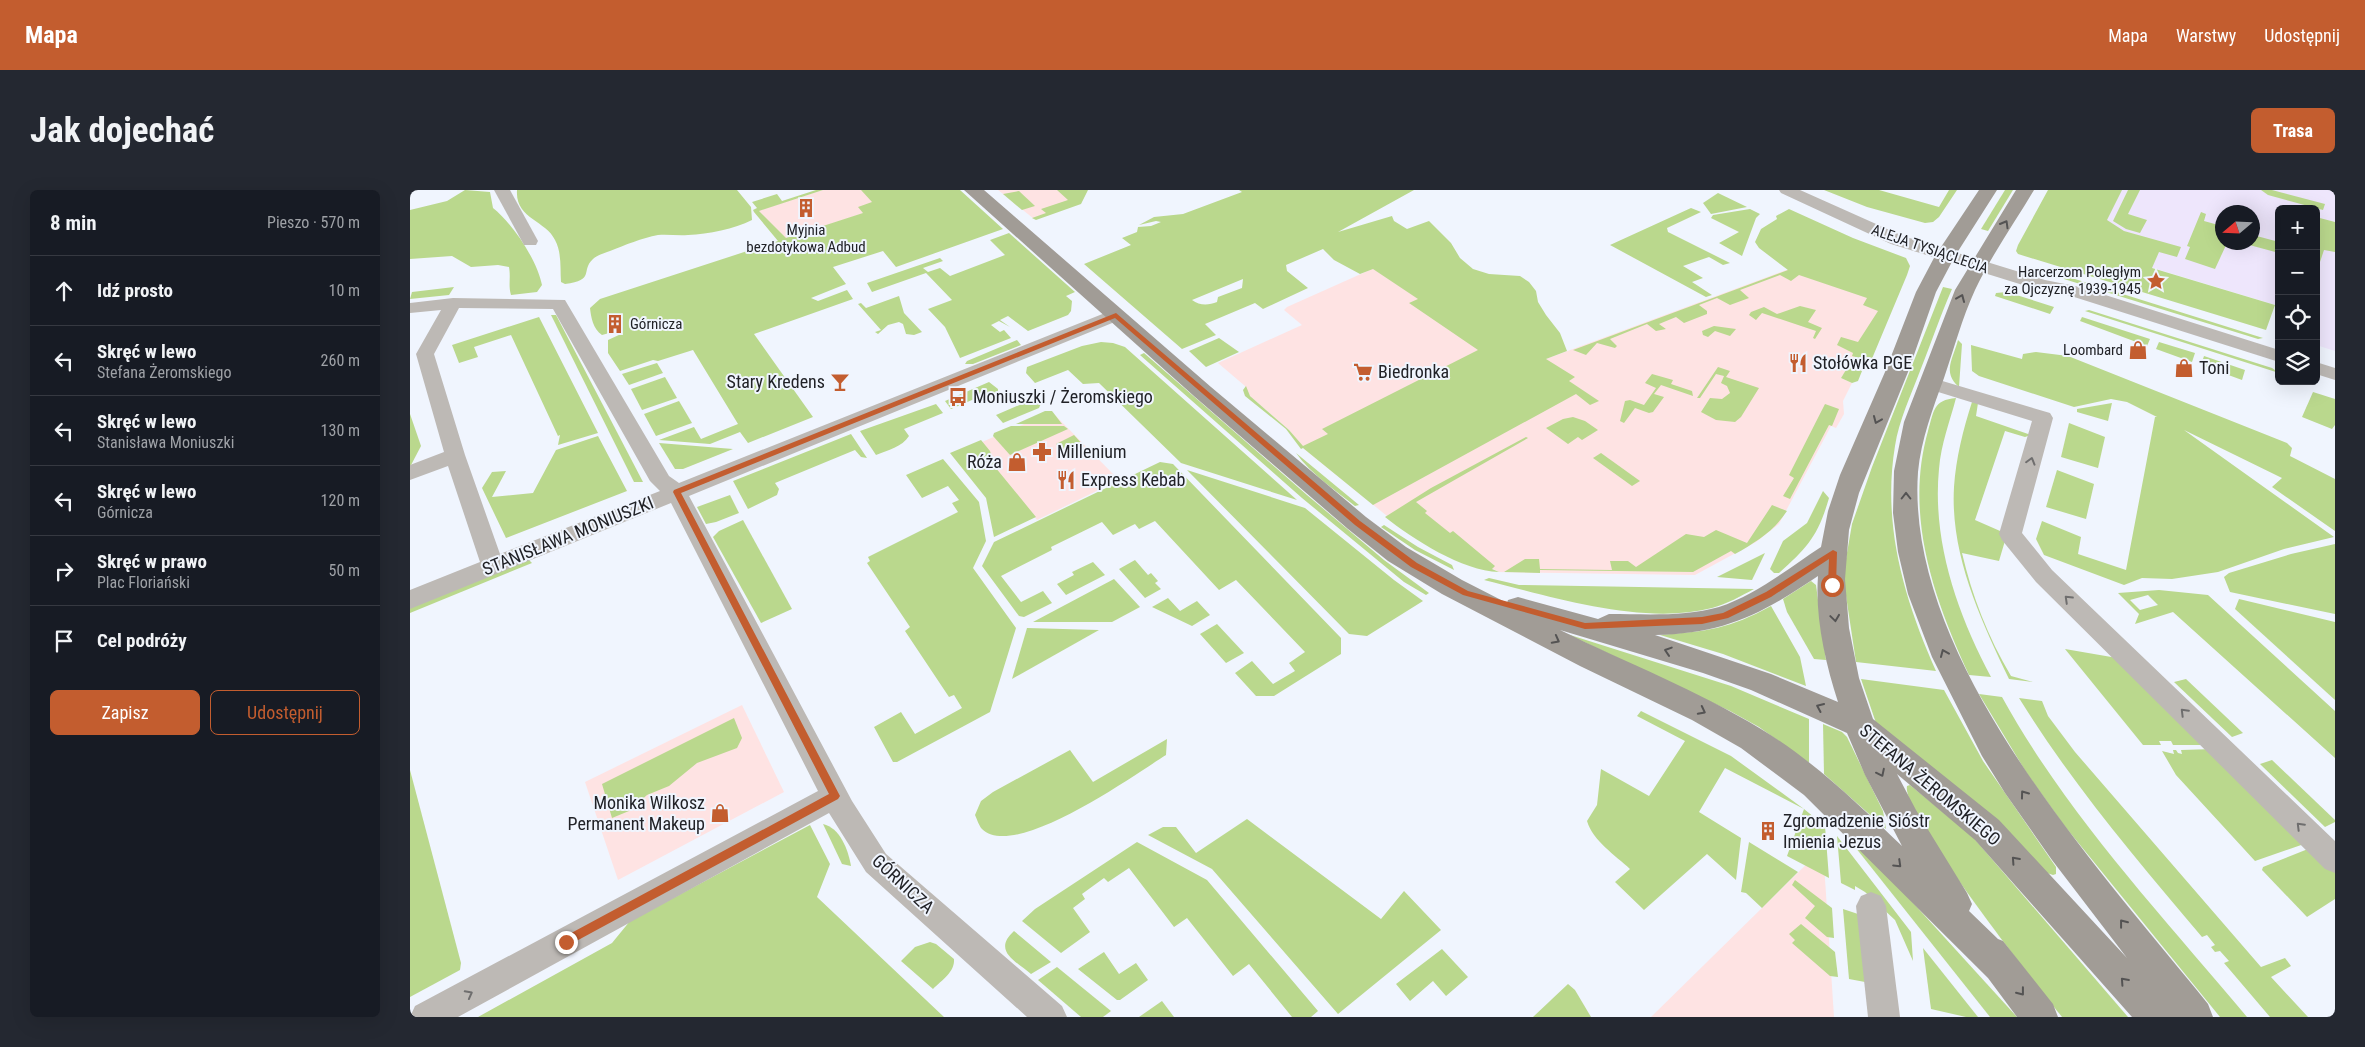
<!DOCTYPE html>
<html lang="pl">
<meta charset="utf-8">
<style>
:root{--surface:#171b24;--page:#242831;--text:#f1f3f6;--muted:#9ea1a6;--line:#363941;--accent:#c35d2f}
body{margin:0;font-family:"Roboto Condensed",sans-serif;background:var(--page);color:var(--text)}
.controls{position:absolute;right:15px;top:15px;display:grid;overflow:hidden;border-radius:8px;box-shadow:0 5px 20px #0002}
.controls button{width:45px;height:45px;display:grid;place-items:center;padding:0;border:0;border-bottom:1px solid var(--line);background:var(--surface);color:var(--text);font:25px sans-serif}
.compass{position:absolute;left:1805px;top:15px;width:45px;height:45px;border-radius:50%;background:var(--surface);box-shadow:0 5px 20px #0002;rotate:251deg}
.stop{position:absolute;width:15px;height:15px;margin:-11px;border:4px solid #c35d2f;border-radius:50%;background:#fff}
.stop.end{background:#c35d2f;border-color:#fff;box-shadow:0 1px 5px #0008}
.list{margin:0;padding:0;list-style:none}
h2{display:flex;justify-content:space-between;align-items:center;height:65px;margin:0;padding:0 20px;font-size:21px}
h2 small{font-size:16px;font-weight:400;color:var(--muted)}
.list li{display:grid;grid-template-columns:32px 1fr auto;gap:15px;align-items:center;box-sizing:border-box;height:70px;padding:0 20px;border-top:1px solid var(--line)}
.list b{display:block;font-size:19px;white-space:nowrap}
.list p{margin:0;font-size:16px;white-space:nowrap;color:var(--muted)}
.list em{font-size:16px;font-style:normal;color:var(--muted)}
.actions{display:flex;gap:10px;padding:15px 20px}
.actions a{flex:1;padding:11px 0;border:1px solid var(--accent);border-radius:8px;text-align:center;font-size:18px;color:var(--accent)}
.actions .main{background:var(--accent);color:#fff}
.icon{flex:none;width:28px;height:28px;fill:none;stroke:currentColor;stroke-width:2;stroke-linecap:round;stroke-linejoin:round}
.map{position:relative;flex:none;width:1925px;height:827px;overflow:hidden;border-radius:8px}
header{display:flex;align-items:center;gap:30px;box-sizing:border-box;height:70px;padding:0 25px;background:var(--accent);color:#fff}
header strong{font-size:24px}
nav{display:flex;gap:28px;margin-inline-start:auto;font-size:18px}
.intro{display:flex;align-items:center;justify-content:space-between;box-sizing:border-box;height:120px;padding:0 30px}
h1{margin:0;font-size:35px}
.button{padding:12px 22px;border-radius:8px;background:var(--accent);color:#fff;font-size:18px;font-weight:700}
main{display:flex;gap:30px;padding:0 30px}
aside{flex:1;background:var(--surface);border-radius:8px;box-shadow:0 5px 20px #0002}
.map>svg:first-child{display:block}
.commercial{fill:#fee3e3}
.education{fill:#eee6fc;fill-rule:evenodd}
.green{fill:#bad88d;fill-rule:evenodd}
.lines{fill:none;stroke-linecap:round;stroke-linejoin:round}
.street{fill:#bdb9b5;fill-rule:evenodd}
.secondary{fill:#a19c96;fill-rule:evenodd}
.oneway{stroke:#545353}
.oneway2{stroke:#6f6e6e}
.route{fill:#c35d2f}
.labels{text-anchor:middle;stroke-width:4;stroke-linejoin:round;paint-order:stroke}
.far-poi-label{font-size:15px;fill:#212227;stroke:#f0f5fe;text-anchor:end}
.far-street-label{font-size:15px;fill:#212227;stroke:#f0f5fe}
.poi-label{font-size:18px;fill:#212227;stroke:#f0f5fe;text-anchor:start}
.street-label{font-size:18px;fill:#212227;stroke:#f0f5fe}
</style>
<header>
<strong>Mapa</strong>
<nav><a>Mapa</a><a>Warstwy</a><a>Udostępnij</a></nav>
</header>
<div class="intro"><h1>Jak dojechać</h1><a class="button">Trasa</a></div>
<main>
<aside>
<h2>8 min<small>Pieszo · 570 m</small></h2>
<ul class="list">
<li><svg class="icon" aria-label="ahead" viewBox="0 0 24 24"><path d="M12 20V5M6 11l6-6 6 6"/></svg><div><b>Idź prosto</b></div><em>10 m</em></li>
<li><svg class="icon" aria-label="left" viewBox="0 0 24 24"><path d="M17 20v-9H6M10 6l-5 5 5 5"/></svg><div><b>Skręć w lewo</b><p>Stefana Żeromskiego</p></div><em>260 m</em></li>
<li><svg class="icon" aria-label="left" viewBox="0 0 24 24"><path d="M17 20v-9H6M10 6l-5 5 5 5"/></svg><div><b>Skręć w lewo</b><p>Stanisława Moniuszki</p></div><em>130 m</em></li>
<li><svg class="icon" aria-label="left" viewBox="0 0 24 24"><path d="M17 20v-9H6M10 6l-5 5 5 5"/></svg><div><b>Skręć w lewo</b><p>Górnicza</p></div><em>120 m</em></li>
<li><svg class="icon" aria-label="right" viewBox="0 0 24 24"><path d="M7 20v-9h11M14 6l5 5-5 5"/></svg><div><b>Skręć w prawo</b><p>Plac Floriański</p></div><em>50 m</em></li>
<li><svg class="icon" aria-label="arrive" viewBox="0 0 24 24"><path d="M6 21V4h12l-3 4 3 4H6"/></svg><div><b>Cel podróży</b></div></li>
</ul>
<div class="actions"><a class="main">Zapisz</a><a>Udostępnij</a></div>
</aside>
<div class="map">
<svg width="1925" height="827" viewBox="0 0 1925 827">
<rect width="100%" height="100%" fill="#f0f5fe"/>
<g class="commercial">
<path d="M 413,0 L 524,0 L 369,51 L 344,22 Z"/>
<path d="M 588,0 L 673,0 L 665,14 L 624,29 Z"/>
<path d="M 971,75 L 1136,169 L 1379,79 L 1445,102 L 1478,117 L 1431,188 L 1442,193 L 1433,211 L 1434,224 L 1426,238 L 1421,236 L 1369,334 L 1346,352 L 1285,385 L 1089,382 L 977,326 L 893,258 L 879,240 L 840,206 L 835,196 L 808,173 L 892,135 L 874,120 L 877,117 Z"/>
<path d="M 642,222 L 709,290 L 627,330 L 565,255 Z"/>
<path d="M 332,515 L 374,602 L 208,690 L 175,592 Z"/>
<path d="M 1413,658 L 1424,827 L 1241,827 Z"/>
</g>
<path class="education" d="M 1672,0 L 1925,0 L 1925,161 L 1906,155 L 1906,19 L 1869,19 L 1869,116 L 1647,49 ZM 1812,22 L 1842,22 L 1842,52 L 1812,52 Z"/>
<g class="green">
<path d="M 55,0 L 80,2 L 83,18 C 103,34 127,70 132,95 L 127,102 L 101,105 C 98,95 101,88 99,77 L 88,75 L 61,77 L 42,66 L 0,69 L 0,20 L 37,11 Z"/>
<path d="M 107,0 L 327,0 L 341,17 L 342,30 C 324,39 299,44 278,45 C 268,46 258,44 248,45 C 232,48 215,55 200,61 C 195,63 187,65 183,69 C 170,81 186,90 155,94 L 151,92 C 150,79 152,63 145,50 C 136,30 105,29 107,0 Z"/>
<path d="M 406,0 L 413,0 L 349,21 L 376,48 L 453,23 L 448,17 L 462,12 L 451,0 L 550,0 L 593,39 L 486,77 L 473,61 L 423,77 L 436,94 L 401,108 L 408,111 L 437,100 L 443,109 L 344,144 L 403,227 L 338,253 L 330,242 L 300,254 L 249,250 L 284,237 L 291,249 L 328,234 L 283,160 L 248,171 L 243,170 L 210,181 L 198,163 L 198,150 L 211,144 L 210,140 L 192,145 C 183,139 181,127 180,118 L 190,109 L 368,51 L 344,22 L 343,20 L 347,18 L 342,12 L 367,4 L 372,11 Z"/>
<path d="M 647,0 L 678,0 L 671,14 L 626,30 L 622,28 L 636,23 L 631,19 L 658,10 Z"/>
<path d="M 829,0 L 1004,0 L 928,42 L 982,26 L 984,31 L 997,39 L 1019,31 L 1041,53 L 1050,68 L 1063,79 L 1079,84 L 1110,86 L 1119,92 L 1126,101 L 1128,112 L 1136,125 L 1150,143 L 1157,161 L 1136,169 L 1165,187 L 1159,191 L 1189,211 L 1180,215 L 1166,204 L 963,315 L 893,258 L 891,259 L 876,239 L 835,206 L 833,200 L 836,196 L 840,206 L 879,240 L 893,256 L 918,244 L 912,239 L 1068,160 L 999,113 L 1008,109 L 963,79 L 950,84 L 924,70 L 913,59 L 876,75 L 877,81 L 898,98 L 853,119 L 845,113 L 795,134 L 806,145 L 772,159 L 674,74 L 721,55 L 712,48 L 727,42 L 728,37 L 741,36 L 751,32 L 746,31 L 729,35 L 744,27 L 773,24 L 832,2 ZM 833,89 L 832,98 L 808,107 L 807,112 C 799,115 790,116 782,110 Z"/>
<path d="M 1414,0 L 1469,0 L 1529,17 L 1539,0 L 1547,0 L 1529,27 L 1523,32 L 1515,33 L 1457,17 Z"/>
<path d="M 1595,0 L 1603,0 L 1578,41 L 1571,39 Z"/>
<path d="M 1638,0 L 1712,0 L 1697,30 L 1714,41 L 1771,57 L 1767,67 L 1749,62 L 1742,78 L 1865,115 L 1856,140 L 1608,64 L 1606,61 L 1608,55 Z"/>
<path d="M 1718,0 L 1730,0 L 1718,24 L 1737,30 L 1730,43 L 1716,39 L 1703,31 Z"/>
<path d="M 1851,0 L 1862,0 L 1915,14 L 1913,20 L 1858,5 Z"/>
<path d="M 609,1 L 625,16 L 612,20 L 593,4 Z"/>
<path d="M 1308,3 L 1337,17 L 1301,24 L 1293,13 Z"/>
<path d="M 1281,18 L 1291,22 L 1257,38 L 1258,42 L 1320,73 L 1313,75 L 1299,67 L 1273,76 L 1293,88 L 1282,92 L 1302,105 L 1296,107 L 1200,55 Z"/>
<path d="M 1340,19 L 1350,24 L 1346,28 L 1332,66 L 1309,53 L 1329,42 L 1301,28 L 1303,25 Z"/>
<path d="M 1379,19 L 1443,48 L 1496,68 L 1500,76 L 1497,85 L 1461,171 L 1442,166 L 1443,163 L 1427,155 L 1431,147 L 1448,152 L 1468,121 L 1453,115 L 1457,108 L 1389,85 L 1381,91 L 1370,85 L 1330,100 L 1339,108 L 1320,115 L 1307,108 L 1289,115 L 1297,121 L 1297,124 L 1274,133 L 1266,127 L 1249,134 L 1256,139 L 1246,141 L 1237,134 L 1200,149 L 1207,156 L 1205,158 L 1187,153 L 1176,165 L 1163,160 L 1378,80 L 1349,58 L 1345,52 L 1351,39 L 1367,29 L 1366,26 Z"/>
<path d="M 1791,22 L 1796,24 L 1794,31 L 1812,36 L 1812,52 L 1817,53 L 1805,79 L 1775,69 L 1780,57 L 1777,56 Z"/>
<path d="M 1906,27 L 1925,32 L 1925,62 L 1914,60 L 1906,84 Z"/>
<path d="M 599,43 L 665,102 L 656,106 L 662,111 L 661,121 L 658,125 L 618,141 L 598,126 L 590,130 L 600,137 L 589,131 L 581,135 L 590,142 L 594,140 L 601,148 L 550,168 L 535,137 L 518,119 L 542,110 L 516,83 L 462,102 L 457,93 L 530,68 L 533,71 L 513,78 L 518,82 L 530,78 L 540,86 L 595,65 L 580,50 Z"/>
<path d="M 1843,45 L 1869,52 L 1869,63 L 1832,53 L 1842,52 Z"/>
<path d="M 1633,79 L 1853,148 L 1848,149 L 1628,81 Z"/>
<path d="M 44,97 L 39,105 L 0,109 L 2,102 Z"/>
<path d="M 1533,97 L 1542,99 C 1530,126 1521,154 1510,181 C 1501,205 1489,230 1485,256 C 1472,335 1494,409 1526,481 L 1446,472 L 1433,386 L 1442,334 L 1462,277 Z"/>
<path d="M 1597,102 L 1644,117 L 1640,124 L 1585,106 L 1586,103 Z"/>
<path d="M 489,106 L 494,123 L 512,142 L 504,145 L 496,144 L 493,134 L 489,132 L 478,135 L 468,144 L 465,142 L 471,140 L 448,114 L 451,113 L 456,118 Z"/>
<path d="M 1390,116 L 1406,120 L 1398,132 L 1412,138 L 1405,149 L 1403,148 L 1406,141 L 1352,123 L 1346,130 L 1339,125 L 1341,122 L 1354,117 L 1367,124 Z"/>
<path d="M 1679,120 L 1862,178 L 1869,183 L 1675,121 Z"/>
<path d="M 141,125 L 146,125 L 233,292 L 224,292 Z"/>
<path d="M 129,127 L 188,243 L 148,255 L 150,245 L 148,246 L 101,145 L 64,157 L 68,167 L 49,173 L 42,155 Z"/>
<path d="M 1672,127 L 1740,149 L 1737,156 L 1670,131 Z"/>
<path d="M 1304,136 L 1326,139 L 1320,146 L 1305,141 L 1298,147 L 1293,145 L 1292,141 Z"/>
<path d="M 809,148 L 829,162 L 796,177 L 779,161 Z"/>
<path d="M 607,150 L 611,155 L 563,174 L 555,174 L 557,171 Z"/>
<path d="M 1548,150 L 1552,154 L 1549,197 C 1532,182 1543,169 1548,150 Z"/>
<path d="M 691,152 L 703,153 L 715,157 L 887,310 L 771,273 L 689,193 L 673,194 L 658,180 L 625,193 L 616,183 L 617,177 L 672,156 Z"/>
<path d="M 1749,152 L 1785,163 L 1782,172 L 1746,159 Z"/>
<path d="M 1561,155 L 1612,169 L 1613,164 L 1626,162 L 1658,166 L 1877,253 L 1882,258 L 1880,266 L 1925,289 L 1925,341 L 1862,297 L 1872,288 L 1774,240 L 1924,347 L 1874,359 L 1808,382 L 1762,389 L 1732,388 L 1714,395 L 1634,365 L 1626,349 L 1632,331 L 1671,347 L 1668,364 L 1716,380 L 1745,227 L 1747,227 L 1717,212 L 1701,209 L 1664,217 L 1569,186 L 1562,181 Z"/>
<path d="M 734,163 L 897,305 L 974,370 L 1019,403 L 1016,405 L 994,392 L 892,308 L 730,165 Z"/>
<path d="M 1794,166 L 1835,180 L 1832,190 L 1791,175 Z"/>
<path d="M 247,173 L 253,183 L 219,195 L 212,184 Z"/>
<path d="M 1439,175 L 1452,181 L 1448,191 L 1442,193 L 1431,188 Z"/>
<path d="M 1308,177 L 1320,181 L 1316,187 L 1349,198 L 1331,227 L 1325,232 L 1306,230 L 1291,222 L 1300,208 L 1312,209 L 1320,203 L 1317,196 L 1311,193 L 1314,186 L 1306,184 L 1290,208 L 1287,208 Z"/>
<path d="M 1242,184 L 1263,190 L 1261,194 L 1282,201 L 1283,206 L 1251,195 L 1244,204 L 1254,207 L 1243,222 L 1239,223 L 1225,218 L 1214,233 L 1210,231 L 1215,211 L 1220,210 L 1234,215 L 1246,198 L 1235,193 Z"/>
<path d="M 255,187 L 267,208 L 232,220 L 221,199 Z"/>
<path d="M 579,192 L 588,199 C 588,206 586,211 579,212 L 569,207 L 541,219 L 535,211 Z"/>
<path d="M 1903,202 L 1925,209 L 1925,235 L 1922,239 L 1892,227 Z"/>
<path d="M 628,207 L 632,211 L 629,218 L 593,233 L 586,225 Z"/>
<path d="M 1546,208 C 1540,231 1531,254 1529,279 C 1522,351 1547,423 1581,487 L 1559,485 C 1524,409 1494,326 1518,241 C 1524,221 1523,210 1546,208 Z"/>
<path d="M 269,211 L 282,233 L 246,246 L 234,224 Z"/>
<path d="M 1562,212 L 1568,213 L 1566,226 L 1621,245 L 1615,247 L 1595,241 L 1565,330 L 1597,344 L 1589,371 L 1552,363 C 1562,406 1578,447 1601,486 L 1623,492 L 1599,489 C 1571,430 1540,365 1544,297 C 1546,268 1553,240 1562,212 Z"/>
<path d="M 1702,213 L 1698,231 L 1667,222 L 1667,219 Z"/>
<path d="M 526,214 L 533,223 L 494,239 L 499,246 C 492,257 478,260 466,265 L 450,241 Z"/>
<path d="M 1415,214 L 1429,219 L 1422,236 L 1419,235 L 1380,309 L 1373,306 L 1384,288 L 1379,285 Z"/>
<path d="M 635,221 L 642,221 L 652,234 L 606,234 Z"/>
<path d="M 0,224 L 11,256 L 0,277 Z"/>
<path d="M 1163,227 L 1175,231 L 1188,240 L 1172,250 L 1168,247 L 1158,254 L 1136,238 L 1153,229 Z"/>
<path d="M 1659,233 L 1695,247 L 1688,278 L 1651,267 Z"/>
<path d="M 601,236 L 654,236 L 658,239 L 600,265 L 583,246 L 584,243 Z"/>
<path d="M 441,244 L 457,268 L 451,267 L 445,260 L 365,293 L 369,299 L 367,305 L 338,319 L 323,291 Z"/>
<path d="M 664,245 L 674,256 L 655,264 L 646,254 Z"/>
<path d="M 188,246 L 217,301 L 96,348 L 72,298 L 82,282 L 96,281 L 82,307 L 123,303 L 146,260 Z"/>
<path d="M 1116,247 L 1118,248 L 1006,312 L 1017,321 L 1015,323 L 1040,343 L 1043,341 L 1085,376 L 1082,379 L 1089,382 C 1052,381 1003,349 975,327 L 1021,298 Z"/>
<path d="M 571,250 L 580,261 L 585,277 L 626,327 L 584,347 L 576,308 L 540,263 Z"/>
<path d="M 249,253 L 323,259 L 273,279 L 265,279 Z"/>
<path d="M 886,263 L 949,315 L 945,316 C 925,300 901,284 886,263 Z"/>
<path d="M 1191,263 L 1230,291 L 1222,296 L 1183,268 Z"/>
<path d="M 533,269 L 569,312 L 576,351 L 563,378 L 606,438 L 580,522 L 487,572 L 483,572 L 464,537 L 491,522 L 505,544 L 552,518 L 544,505 L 539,507 L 495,441 L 500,437 L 457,373 L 460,371 L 458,367 L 548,322 L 542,313 L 549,310 L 538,296 L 512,308 L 496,285 Z"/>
<path d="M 750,272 L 763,274 L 931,448 L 931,464 L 864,506 L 846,506 L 825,483 L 842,471 L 863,494 L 885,481 L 879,473 L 895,462 L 826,390 L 809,400 L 745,331 L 729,339 L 725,334 L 703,345 L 692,332 L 641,357 L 642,360 L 591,386 L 611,412 L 633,401 L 642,413 L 614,427 L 609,426 L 572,376 L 584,352 Z"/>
<path d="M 777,280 L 895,318 L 984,390 L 1013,411 L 957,446 L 939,444 Z"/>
<path d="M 1647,280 L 1684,294 L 1676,329 L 1636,317 Z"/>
<path d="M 1413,301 L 1419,308 C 1408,346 1398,357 1369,383 L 1364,383 L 1360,379 L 1373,351 L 1397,333 Z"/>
<path d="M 320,305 L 329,323 L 306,332 L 296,334 L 287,317 Z"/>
<path d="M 1362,315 L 1377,321 C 1364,341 1346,352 1325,364 L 1321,361 L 1283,382 L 1130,380 L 1130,383 L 1094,382 L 1115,369 L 1129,369 L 1130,379 L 1202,380 L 1200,371 L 1218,371 L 1226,377 L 1276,344 L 1294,347 L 1306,340 L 1337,353 Z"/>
<path d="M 333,330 L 382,419 L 351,433 L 303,347 L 309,341 Z"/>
<path d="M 974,335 L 1008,357 L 1042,375 L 1044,380 L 1005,360 L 971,337 Z"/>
<path d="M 1925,354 L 1925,424 L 1820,402 L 1814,387 L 1819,383 L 1881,364 Z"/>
<path d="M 1355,363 L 1342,390 L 1307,387 Z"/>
<path d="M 119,370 L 122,373 L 0,423 L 0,418 Z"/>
<path d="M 725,370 L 738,385 L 741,383 L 748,391 L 745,393 L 751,399 L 735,408 L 709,379 Z"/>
<path d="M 683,372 L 695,385 L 656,405 L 647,394 L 664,385 L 662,382 Z"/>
<path d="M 1079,388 L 1109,395 L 1344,399 C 1331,406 1317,414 1302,418 C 1233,436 1142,407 1074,390 Z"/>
<path d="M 704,389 L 730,417 L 702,432 L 623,432 Z"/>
<path d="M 1401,391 L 1406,395 L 1416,470 L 1404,469 L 1377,422 L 1373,409 Z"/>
<path d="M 1749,400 L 1798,405 L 1925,521 L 1925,568 L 1763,422 L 1725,434 L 1729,424 L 1708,403 ZM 1738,405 L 1748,415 L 1730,420 L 1720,410 Z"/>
<path d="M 758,408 L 770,421 L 787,411 L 800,425 L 782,436 L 742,417 Z"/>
<path d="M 1829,409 L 1925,432 L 1925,510 L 1825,419 Z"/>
<path d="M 1361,416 L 1390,467 L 1396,496 L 1313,464 L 1250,445 C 1298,441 1319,439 1361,416 Z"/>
<path d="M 807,434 L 834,463 L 816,473 L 790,444 Z"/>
<path d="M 617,438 L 689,440 L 602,489 Z"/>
<path d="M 1157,444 L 1321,496 L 1399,529 L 1399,573 L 1349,537 L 1320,521 Z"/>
<path d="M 1655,459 L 1713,469 L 1799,555 L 1763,555 L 1761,551 L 1749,551 L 1751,555 L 1733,555 Z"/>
<path d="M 1451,489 L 1534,500 L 1573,571 L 1646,677 L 1646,684 L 1643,685 L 1637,683 L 1466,533 Z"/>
<path d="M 1776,489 L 1833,543 L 1822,547 L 1764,492 Z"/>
<path d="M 1569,504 L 1592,507 C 1657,625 1751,724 1837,827 L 1810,827 L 1653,634 L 1616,582 Z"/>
<path d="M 1609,508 L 1632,511 L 1638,526 L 1665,562 L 1851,777 L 1875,768 L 1881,776 L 1861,787 L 1898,827 L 1860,827 L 1814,773 L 1819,771 L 1810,761 L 1805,762 L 1801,757 L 1805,755 L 1797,745 L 1792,747 C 1727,670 1662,594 1609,508 Z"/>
<path d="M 1231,521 L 1321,566 L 1394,619 L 1415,636 L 1419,688 L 1377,666 L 1394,619 L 1315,578 L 1289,622 L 1331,648 L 1326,690 L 1297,664 L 1234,720 L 1205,692 L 1220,679 C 1205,665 1183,651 1177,631 L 1187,615 L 1191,579 L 1239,606 L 1275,551 L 1227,526 Z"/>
<path d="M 324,528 L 332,548 L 327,558 L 287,573 L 259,596 L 237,605 L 219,621 L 202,628 L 192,594 Z"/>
<path d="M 1413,534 L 1432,542 L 1437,547 L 1473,621 L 1476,639 L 1414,584 Z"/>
<path d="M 757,549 L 756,565 C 724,585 605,671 572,639 C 569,636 567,629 565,625 L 571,611 L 583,602 L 660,560 L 683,592 Z"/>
<path d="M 1803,559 L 1897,653 L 1845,671 L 1766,585 L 1752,561 L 1764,564 L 1763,560 L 1766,560 L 1768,563 L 1772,564 L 1771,560 Z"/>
<path d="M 1862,570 L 1925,630 L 1925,632 L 1915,637 L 1850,574 Z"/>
<path d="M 0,580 L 51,773 L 50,780 L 0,807 Z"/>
<path d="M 1500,595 L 1562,646 L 1718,827 L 1652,827 C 1627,796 1491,624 1497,596 Z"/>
<path d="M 837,629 L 971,729 L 994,701 L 1031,740 L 928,824 L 802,679 L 738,645 L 753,637 L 766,637 L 786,663 Z"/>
<path d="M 413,634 C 430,638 438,659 441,676 L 432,674 Z"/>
<path d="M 400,635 L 420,674 L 407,707 L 534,827 L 68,827 L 202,753 L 220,731 Z"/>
<path d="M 1430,638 L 1474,681 L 1607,827 L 1580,827 Z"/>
<path d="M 1427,646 L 1501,742 L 1503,771 L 1485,730 L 1455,702 L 1445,696 L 1445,700 L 1431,693 Z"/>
<path d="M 727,652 L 797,690 L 908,821 L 901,827 L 882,827 L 839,774 L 823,786 L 777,728 L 764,737 L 719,678 L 698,692 L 694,688 L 672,704 L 675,709 L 663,718 L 680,742 L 651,763 L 612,731 L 625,719 Z"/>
<path d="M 1339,652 L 1388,682 L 1352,718 L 1336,703 L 1331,702 Z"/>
<path d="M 1903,657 L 1925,679 L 1925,709 L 1897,727 L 1852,680 L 1853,677 Z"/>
<path d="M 1385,690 L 1422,718 L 1424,748 L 1417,747 L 1395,728 L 1405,716 L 1382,695 Z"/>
<path d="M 1433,719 L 1448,724 L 1455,792 L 1439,789 Z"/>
<path d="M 1391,734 L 1425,762 L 1428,787 L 1420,786 L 1382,753 L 1385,750 L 1379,744 Z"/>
<path d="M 604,741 L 641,772 L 621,784 C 606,771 582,761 604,741 Z"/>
<path d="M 520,752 L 526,754 L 544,769 C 545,782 532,790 523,799 L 491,771 L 505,757 Z"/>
<path d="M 1513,758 L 1568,827 L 1556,827 L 1521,819 Z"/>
<path d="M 1032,759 L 1058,787 L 1036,806 L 1023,791 L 1000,811 L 986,794 Z"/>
<path d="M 694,762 L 709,784 L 726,773 L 738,790 L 710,810 L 707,810 L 668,779 Z"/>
<path d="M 647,777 L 701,821 L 693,827 L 671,827 L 628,790 Z"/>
<path d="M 1158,794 L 1165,800 L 1181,827 L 1123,827 Z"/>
<path d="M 752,811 L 764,827 L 729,827 Z"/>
</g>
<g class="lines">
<g class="street">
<path d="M 84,0 L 100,0 L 128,51 L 126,55 L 114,55 Z"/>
<path d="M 1369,0 L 1390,0 L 1493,46 L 1635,90 L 1670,97 L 1869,160 L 1869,172 L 1661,106 L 1626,99 L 1481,54 L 1371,3 Z"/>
<path d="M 43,108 L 155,110 L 259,286 L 269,293 L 700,121 L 712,121 L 715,125 L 712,129 L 279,306 L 442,611 L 476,664 L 652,816 L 657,827 L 617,827 L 456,682 L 419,623 L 48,827 L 0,827 L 5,816 L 408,601 L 261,313 L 0,419 L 0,400 L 70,372 L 38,276 L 0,290 L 0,275 L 34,262 L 6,164 L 31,120 L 0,123 L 0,113 ZM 49,118 L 143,119 L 240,291 L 250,301 L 90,364 L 55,265 L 24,164 Z"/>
<path d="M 1906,172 L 1925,178 L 1925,190 L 1906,184 Z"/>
<path d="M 1519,187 L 1640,223 L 1643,228 L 1612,343 L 1642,380 L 1925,651 L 1925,683 L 1915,679 L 1626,392 L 1592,350 L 1589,344 L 1622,231 L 1512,197 L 1509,193 L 1512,189 Z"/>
<path d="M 1461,702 L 1471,706 L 1476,716 L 1490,827 L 1458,827 L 1446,716 L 1451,706 Z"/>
</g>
<path class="secondary" d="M 554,0 L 574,0 L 801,197 L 956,327 L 996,357 L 1052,390 L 1097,413 L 1098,410 L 1108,407 L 1188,429 L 1199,424 C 1235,424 1275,427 1309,417 C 1346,405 1379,378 1411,357 L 1418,321 L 1430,285 L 1475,182 L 1506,102 L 1525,66 L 1569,0 L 1587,0 L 1545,66 L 1526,102 L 1498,182 L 1449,303 L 1439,340 L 1435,389 L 1439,438 L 1449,488 L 1463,529 L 1589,630 L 1717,768 L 1642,670 L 1595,603 L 1572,566 L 1522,467 L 1498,404 L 1488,362 L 1483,323 L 1484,281 L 1494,232 L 1545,100 L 1606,0 L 1624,0 C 1605,32 1581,66 1565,100 C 1552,128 1544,159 1534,188 C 1523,218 1511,250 1508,282 C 1495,470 1687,676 1798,814 L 1803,827 L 1722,827 L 1565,650 L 1487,584 L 1506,620 L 1557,703 L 1562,714 L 1559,721 L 1588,749 L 1593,751 L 1643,814 L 1648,827 L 1607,827 L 1578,788 L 1394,605 L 1331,558 L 1282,530 L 1170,476 L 1032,404 L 978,371 L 938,339 L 785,207 ZM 1408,386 C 1405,427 1415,472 1428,512 L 1361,484 L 1245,445 C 1314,444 1352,424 1408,386 ZM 1150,440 L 1293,483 L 1341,500 L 1437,543 L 1455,585 L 1492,656 C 1448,614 1404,571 1351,539 C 1287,500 1217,473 1150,440 Z"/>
</g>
<defs><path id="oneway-chevron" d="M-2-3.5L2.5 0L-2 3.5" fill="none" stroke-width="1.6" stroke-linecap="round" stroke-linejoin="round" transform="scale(1.25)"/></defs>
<g class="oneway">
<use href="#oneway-chevron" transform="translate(1595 34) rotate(-60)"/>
<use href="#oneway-chevron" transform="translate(1551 108) rotate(-67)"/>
<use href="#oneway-chevron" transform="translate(1467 230) rotate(113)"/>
<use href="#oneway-chevron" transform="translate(1496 306) rotate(-90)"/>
<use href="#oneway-chevron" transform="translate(1425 428) rotate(82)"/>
<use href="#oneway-chevron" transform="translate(1146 450) rotate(28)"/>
<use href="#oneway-chevron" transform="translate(1258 461) rotate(-162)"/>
<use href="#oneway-chevron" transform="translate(1534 463) rotate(-113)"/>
<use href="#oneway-chevron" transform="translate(1410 517) rotate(-156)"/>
<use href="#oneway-chevron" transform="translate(1292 521) rotate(27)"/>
<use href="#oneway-chevron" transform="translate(1471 583) rotate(64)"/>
<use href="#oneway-chevron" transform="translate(1614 604) rotate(-126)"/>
<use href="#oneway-chevron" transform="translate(1605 670) rotate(-132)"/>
<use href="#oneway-chevron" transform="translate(1488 674) rotate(44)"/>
<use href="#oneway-chevron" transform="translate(1713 733) rotate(-128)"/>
<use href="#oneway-chevron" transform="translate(1714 791) rotate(-132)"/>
<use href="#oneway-chevron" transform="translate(1611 802) rotate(52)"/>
</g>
<g class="oneway2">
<use href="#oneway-chevron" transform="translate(1621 271) rotate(-74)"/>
<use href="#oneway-chevron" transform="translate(1658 409) rotate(-136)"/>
<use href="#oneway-chevron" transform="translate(1774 522) rotate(-135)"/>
<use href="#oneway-chevron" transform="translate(1890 636) rotate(-135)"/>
<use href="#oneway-chevron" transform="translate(59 804) rotate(-28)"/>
</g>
<path class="route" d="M 706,123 L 950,331 L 1007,373 L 1058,401 L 1175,433 L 1292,427 L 1313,423 L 1356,402 L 1423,360 L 1427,362 L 1426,395 L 1422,398 L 1418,395 L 1419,369 L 1361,407 L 1318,428 L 1292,434 L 1175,439 L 1053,405 L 1001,377 L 945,335 L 705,128 L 271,303 L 430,606 L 428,609 L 159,755 L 152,755 L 152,748 L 419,604 L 263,302 L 264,300 Z"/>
<defs>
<g id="building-bare" transform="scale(1.5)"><path d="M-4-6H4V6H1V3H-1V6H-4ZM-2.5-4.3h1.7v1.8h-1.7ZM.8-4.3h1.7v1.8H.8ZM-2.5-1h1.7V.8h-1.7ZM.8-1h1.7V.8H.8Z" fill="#c35d2f" stroke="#f0f5fe" stroke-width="2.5" paint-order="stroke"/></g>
<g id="sight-bare" transform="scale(1.5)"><path d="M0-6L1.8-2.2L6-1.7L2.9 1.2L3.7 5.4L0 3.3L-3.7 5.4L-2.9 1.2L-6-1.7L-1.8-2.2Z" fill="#c35d2f" stroke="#f0f5fe" stroke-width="2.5" paint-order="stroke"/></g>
<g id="shop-bare" transform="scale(1.5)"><path d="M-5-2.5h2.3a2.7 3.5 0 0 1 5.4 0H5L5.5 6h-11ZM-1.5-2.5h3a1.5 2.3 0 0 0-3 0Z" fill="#c35d2f" stroke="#f0f5fe" stroke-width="2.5" paint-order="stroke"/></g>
<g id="restaurant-bare" transform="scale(1.5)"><path d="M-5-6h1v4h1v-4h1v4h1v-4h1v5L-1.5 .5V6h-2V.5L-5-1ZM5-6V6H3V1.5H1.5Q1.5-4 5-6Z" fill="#c35d2f" stroke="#f0f5fe" stroke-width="2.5" paint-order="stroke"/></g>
<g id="supermarket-bare" transform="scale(1.5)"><path d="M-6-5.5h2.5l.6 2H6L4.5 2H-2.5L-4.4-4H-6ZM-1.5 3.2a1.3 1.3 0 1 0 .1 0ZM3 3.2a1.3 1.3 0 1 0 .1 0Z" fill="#c35d2f" stroke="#f0f5fe" stroke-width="2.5" paint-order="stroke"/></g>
<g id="bar-bare" transform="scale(1.5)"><path d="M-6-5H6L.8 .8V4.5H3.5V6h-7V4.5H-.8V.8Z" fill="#c35d2f" stroke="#f0f5fe" stroke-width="2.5" paint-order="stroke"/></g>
<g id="bus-bare" transform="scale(1.5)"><path d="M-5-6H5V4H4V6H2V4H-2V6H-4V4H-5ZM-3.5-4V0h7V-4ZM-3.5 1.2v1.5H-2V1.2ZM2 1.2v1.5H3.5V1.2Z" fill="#c35d2f" stroke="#f0f5fe" stroke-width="2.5" paint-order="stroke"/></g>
<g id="pharmacy-bare" transform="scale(1.5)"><path d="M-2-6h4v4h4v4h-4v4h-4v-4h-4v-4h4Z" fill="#c35d2f" stroke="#f0f5fe" stroke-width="2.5" paint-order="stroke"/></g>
</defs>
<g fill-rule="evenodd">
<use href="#building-bare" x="396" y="18"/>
<use href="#sight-bare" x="1746" y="91"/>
<use href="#building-bare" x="205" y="134"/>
<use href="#shop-bare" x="1728" y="160"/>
<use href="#restaurant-bare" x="1388" y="173"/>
<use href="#shop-bare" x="1774" y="178"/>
<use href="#supermarket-bare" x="953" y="182"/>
<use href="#bar-bare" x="430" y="192"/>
<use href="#bus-bare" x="548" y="207"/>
<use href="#pharmacy-bare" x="632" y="262"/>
<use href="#shop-bare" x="607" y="272"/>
<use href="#restaurant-bare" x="656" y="290"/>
<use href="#shop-bare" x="310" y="623"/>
<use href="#building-bare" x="1358" y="641"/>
</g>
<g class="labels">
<g class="far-poi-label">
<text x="396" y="45" text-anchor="middle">Myjnia<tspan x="396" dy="17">bezdotykowa Adbud</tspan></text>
<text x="1731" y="87">Harcerzom Poległym<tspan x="1731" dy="17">za Ojczyznę 1939-1945</tspan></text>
<text x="220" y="139" text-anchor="start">Górnicza</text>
<text x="1713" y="165">Loombard</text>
</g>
<g class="far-street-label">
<text transform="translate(1520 59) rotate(19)" y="5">ALEJA TYSIĄCLECIA</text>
</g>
<g class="poi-label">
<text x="1403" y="179">Stołówka PGE</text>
<text x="1789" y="184">Toni</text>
<text x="968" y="188">Biedronka</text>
<text x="415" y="198" text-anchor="end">Stary Kredens</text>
<text x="563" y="213">Moniuszki / Żeromskiego</text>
<text x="647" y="268">Millenium</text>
<text x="592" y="278" text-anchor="end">Róża</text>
<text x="671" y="296">Express Kebab</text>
<text x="295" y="619" text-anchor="end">Monika Wilkosz<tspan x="295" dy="21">Permanent Makeup</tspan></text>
<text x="1373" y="637">Zgromadzenie Sióstr<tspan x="1373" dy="21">Imienia Jezus</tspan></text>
</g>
<g class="street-label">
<text transform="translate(158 346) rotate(-22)" y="6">STANISŁAWA MONIUSZKI</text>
<text transform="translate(1520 595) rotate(40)" y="6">STEFANA ŻEROMSKIEGO</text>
<text transform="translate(493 694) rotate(43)" y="6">GÓRNICZA</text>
</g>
</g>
</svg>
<div class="controls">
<button>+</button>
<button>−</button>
<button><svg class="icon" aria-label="locate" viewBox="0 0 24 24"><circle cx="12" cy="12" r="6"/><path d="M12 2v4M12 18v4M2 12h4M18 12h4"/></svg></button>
<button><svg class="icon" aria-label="layers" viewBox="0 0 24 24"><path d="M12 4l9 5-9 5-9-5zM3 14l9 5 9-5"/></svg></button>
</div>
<svg class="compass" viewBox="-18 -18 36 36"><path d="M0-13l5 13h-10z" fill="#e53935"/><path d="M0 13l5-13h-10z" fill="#9ea1a6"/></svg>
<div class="stop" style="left:1422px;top:395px"></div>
<div class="stop end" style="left:156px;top:752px"></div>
</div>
</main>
